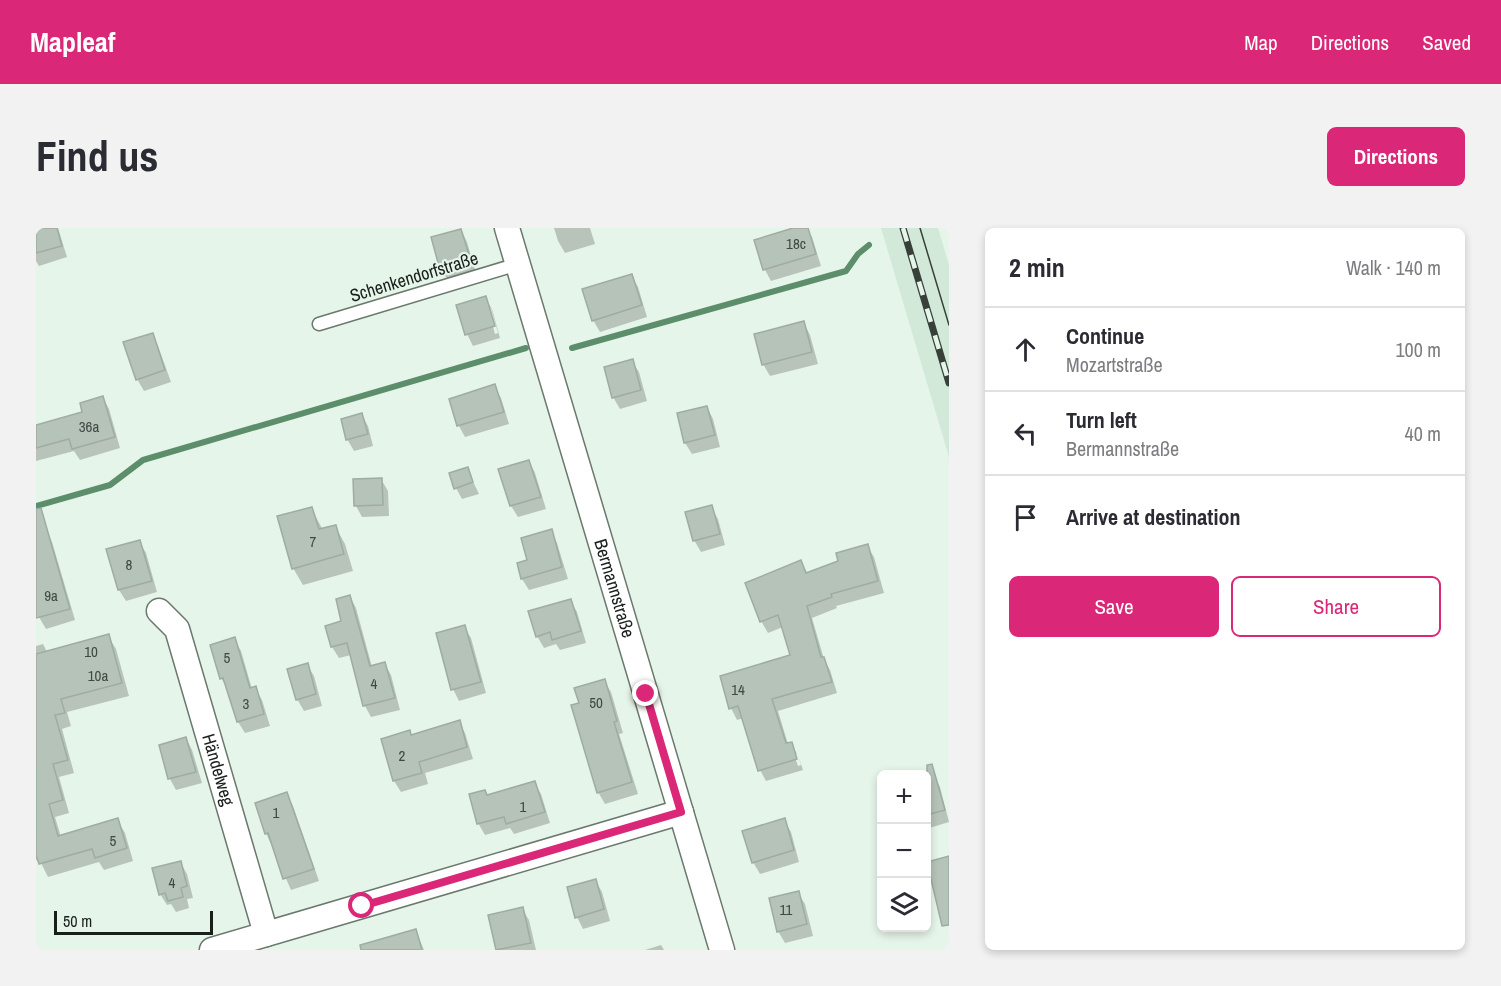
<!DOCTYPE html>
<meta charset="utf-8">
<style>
:root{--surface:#fff;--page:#f2f2f3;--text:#2b2b33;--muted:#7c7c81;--line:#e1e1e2;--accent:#db2777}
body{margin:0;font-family:"Archivo Narrow",sans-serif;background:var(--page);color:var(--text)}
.controls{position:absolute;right:18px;bottom:18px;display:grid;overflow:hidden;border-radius:9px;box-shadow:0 3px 9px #0003}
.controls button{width:54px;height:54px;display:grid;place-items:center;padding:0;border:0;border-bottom:2px solid var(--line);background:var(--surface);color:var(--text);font:30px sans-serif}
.scale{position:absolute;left:18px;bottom:15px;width:159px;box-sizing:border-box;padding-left:6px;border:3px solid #191f1b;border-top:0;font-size:16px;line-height:21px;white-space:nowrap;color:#191f1b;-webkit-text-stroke:4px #e6f5e9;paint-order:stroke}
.stop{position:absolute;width:18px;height:18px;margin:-14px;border:4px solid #db2777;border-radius:50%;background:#fff}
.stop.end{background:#db2777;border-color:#fff;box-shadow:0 2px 6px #0008}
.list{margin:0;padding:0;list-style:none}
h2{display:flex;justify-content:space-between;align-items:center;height:78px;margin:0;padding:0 24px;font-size:26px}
h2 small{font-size:20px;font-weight:400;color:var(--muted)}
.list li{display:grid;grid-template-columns:39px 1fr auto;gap:18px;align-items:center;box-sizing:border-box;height:84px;padding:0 24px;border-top:2px solid var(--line)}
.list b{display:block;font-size:22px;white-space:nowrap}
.list p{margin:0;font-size:20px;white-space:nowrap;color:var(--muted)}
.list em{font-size:20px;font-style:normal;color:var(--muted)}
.actions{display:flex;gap:12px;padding:18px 24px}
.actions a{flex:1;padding:14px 0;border:2px solid var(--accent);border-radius:9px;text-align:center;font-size:21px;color:var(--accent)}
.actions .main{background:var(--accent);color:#fff}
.icon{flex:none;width:33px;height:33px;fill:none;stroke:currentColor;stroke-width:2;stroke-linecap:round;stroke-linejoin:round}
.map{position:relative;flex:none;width:913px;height:722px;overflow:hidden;border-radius:9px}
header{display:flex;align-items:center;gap:36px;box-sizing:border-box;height:84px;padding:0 30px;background:var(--accent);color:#fff}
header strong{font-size:28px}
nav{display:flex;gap:33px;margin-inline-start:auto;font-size:21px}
.intro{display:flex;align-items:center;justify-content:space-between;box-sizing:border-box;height:144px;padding:0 36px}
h1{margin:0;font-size:42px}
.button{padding:15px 27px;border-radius:9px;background:var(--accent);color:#fff;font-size:21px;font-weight:700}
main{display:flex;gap:36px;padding:0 36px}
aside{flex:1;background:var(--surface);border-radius:9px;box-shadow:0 3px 9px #0003}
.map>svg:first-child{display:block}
.built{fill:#d2e8d8}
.shadow{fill:#0003;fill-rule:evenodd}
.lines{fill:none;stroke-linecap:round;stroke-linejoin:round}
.stream{stroke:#5d8e6c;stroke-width:6}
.building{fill:#b5c3b9;stroke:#9eaca2;stroke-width:1.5}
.lane-casing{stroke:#6b786e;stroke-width:15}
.street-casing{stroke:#6b786e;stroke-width:27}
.lane{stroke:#fff;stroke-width:12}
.street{stroke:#fff;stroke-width:24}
.tram{stroke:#38403a;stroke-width:1.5}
.rail-casing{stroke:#38403a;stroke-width:7}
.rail{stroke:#e6f5e9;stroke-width:4.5;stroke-dasharray:14;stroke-linecap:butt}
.route{stroke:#db2777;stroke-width:8}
.labels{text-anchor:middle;stroke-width:4.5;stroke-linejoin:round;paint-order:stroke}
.number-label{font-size:15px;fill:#404842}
.street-label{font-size:18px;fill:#191f1b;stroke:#e6f5e9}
</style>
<header>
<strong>Mapleaf</strong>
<nav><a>Map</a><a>Directions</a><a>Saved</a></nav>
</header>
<div class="intro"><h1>Find us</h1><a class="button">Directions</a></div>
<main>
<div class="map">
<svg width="913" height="722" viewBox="0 0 913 722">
<rect width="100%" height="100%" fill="#e6f5e9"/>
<path class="built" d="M 845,0 L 902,0 L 913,37 L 913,229 Z"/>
<g class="shadow">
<path d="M 0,0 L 22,0 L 31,29 L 3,38 L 0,33 Z"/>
<path d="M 518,0 L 554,0 L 559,16 L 529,25 L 522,13 Z"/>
<path d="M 762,0 L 771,0 L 776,9 L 785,38 L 735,53 L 729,42 L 720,13 Z"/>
<path d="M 425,2 L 431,14 L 440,45 L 412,53 L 406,42 L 397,10 Z"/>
<path d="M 595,47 L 602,59 L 611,89 L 564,104 L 557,92 Z"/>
<path d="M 449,70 L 456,81 L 464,110 L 437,118 L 431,106 ZM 452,80 L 455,80 L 462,105 L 459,106 Z"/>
<path d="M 768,95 L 774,107 L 782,136 L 734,148 L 727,136 Z"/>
<path d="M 116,106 L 122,118 L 135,154 L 108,163 L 101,151 Z"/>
<path d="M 596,133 L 603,144 L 611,173 L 584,181 L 577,169 Z"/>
<path d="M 458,158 L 465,170 L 473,196 L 429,209 L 423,198 L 415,172 Z"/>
<path d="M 67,170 L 73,181 L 84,220 L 44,232 L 38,223 L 0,233 L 0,198 L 48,185 Z"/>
<path d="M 671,179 L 677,191 L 684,219 L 656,226 L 649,215 Z"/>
<path d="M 325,186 L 332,198 L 337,218 L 318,223 L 311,211 Z"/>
<path d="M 493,233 L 499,245 L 510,281 L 482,289 L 475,278 L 464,242 Z"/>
<path d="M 431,241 L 443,266 L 426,271 L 420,260 Z"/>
<path d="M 345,251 L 352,263 L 353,288 L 326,289 L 320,278 Z"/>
<path d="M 675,279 L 682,291 L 689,317 L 665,324 L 658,312 Z"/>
<path d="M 275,280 L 287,302 L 299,298 L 309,316 L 317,343 L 267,357 L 257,340 Z"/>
<path d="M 10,302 L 16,314 L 39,392 L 10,401 L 3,389 L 0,378 L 0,305 Z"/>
<path d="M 515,303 L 521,315 L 532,351 L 493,362 L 486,351 L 492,333 Z"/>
<path d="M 103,313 L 110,325 L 121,364 L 90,373 L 83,362 Z"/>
<path d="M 831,318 L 838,329 L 848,365 L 800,378 L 801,380 L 776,390 L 788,431 L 794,442 L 801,465 L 742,483 L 752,516 L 755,516 L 761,526 L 758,526 L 762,538 L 765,537 L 762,527 L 767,542 L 730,553 L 724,542 L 708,490 L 701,492 L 695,480 L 756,428 L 747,399 L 732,405 L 725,393 L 765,334 L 772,346 L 804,334 Z"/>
<path d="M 314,369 L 320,380 L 336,439 L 348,435 L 355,447 L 364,482 L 335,489 L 329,478 L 315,427 L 303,430 L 296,419 L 307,394 Z"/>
<path d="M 534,372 L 541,384 L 550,415 L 524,422 L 520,416 L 508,420 L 501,408 Z"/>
<path d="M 428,399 L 435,410 L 450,465 L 423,473 L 417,461 Z"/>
<path d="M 72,408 L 80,421 L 93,468 L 31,484 L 35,498 L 26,501 L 38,545 L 23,549 L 33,585 L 19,589 L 25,609 L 81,592 L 89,605 L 97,633 L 68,642 L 63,634 L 12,649 L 3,631 L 0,632 L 0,418 L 7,416 L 11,424 Z"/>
<path d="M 198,411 L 205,423 L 216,461 L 219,460 L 226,472 L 234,498 L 209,505 L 202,494 L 192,461 L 185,450 Z"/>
<path d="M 271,437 L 278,448 L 286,478 L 268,483 L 261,471 Z"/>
<path d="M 568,453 L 575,464 L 587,505 L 583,506 L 602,566 L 569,576 L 562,564 L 545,476 Z"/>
<path d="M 423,494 L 429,505 L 437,531 L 389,545 L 392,556 L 365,564 L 358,553 L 346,512 L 376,508 Z"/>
<path d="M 150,510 L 156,522 L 166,555 L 140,562 L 134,551 L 124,518 Z"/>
<path d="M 898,547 L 904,559 L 913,594 L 890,601 L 890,549 Z"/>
<path d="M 498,554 L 505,566 L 514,595 L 478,606 L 474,600 L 449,607 L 442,595 L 451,569 Z"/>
<path d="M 250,566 L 257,578 L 283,653 L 255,662 L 230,605 Z"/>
<path d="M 748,592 L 755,604 L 763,634 L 724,646 L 717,634 Z"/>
<path d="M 144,634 L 151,646 L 157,670 L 151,671 L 153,680 L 140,684 L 135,676 L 131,677 L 124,666 Z"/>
<path d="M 559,652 L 566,664 L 574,693 L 547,701 L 541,689 Z"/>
<path d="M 762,665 L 769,676 L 777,708 L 749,715 L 742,703 Z"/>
<path d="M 486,681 L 493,692 L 500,722 L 462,722 L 454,688 Z"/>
<path d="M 380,703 L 388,722 L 358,722 L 355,710 Z"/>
<path d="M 625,717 L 628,722 L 609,722 Z"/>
</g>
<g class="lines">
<g class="stream">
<path d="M 536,120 L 810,43 L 822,26 L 833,17"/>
<path d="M 0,278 L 74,257 L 107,232 L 490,120"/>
</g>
</g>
<g class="building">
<path d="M 0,0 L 21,0 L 26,18 L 0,25 Z"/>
<path d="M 757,0 L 772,0 L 780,26 L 727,42 L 718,12 Z"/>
<path d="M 425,1 L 435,33 L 404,42 L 395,9 Z"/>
<path d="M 596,46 L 606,77 L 556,93 L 546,61 Z"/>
<path d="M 450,68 L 459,98 L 429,107 L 420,77 Z"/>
<path d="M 768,93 L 776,124 L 726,137 L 718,106 Z"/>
<path d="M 117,105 L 129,142 L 100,152 L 87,114 Z"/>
<path d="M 597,131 L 605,162 L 576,170 L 568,139 Z"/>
<path d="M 459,156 L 468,184 L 421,198 L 413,171 Z"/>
<path d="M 67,168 L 79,209 L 36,221 L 33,211 L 0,220 L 0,197 L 46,184 L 44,175 Z"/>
<path d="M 671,178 L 679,207 L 648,215 L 641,185 Z"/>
<path d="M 326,185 L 332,206 L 310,212 L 305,191 Z"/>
<path d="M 493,232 L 505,269 L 474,278 L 462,241 Z"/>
<path d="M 432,239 L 437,254 L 418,261 L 413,245 Z"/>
<path d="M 346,250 L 347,277 L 318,278 L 317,251 Z"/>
<path d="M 676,277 L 684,306 L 657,313 L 649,284 Z"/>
<path d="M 276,279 L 283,301 L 300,297 L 308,326 L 256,341 L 241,288 Z"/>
<path d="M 5,280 L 34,381 L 0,390 L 0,281 Z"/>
<path d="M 516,301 L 526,339 L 485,351 L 481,335 L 491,332 L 485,310 Z"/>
<path d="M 104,312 L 116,353 L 82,362 L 70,321 Z"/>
<path d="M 832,316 L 842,353 L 795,366 L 796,369 L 771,378 L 785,429 L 788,429 L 796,454 L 736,471 L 750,515 L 756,514 L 761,531 L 722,543 L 702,478 L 693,481 L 684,448 L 754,427 L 742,387 L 724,394 L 709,355 L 765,332 L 770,345 L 802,333 L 800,325 Z"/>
<path d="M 314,367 L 334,438 L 349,434 L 359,470 L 327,478 L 311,415 L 295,419 L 289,398 L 305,393 L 300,371 Z"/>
<path d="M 535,371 L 545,403 L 516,412 L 514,404 L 500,409 L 492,383 Z"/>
<path d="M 429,397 L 445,454 L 415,462 L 400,405 Z"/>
<path d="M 73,406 L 86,455 L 25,471 L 29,485 L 19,487 L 32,532 L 17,536 L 27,572 L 13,576 L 22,608 L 82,590 L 91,620 L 59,630 L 56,621 L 3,636 L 0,627 L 0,426 Z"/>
<path d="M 199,409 L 214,460 L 220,458 L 228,486 L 201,494 L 187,450 L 184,451 L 174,417 Z"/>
<path d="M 272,435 L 280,466 L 260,472 L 251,441 Z"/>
<path d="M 569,451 L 581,493 L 578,494 L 596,554 L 561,565 L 535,477 L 543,475 L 538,460 Z"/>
<path d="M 424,492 L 431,519 L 383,534 L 386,545 L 357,553 L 345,511 L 374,502 L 375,507 Z"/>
<path d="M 150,509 L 160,544 L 132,551 L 123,517 Z"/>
<path d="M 896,536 L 909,582 L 891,587 L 891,537 Z"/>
<path d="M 499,553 L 509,584 L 470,596 L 468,589 L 441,596 L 433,566 L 449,562 L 451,567 Z"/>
<path d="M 251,564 L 278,641 L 247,651 L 232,605 L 229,606 L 219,575 Z"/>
<path d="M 749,590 L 758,622 L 716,635 L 706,603 Z"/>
<path d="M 913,628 L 913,697 L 906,698 L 891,634 Z"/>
<path d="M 145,633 L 151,658 L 145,660 L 147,669 L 132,673 L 129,665 L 123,667 L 116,640 Z"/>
<path d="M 560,651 L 568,681 L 539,690 L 531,659 Z"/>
<path d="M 763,663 L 771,696 L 741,704 L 733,670 Z"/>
<path d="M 487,679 L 495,715 L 460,722 L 452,687 Z"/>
<path d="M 380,701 L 386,722 L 325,722 L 324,717 Z"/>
</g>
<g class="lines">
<g class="lane-casing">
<path id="lane" d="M 283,96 L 482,36"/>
</g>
<g class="street-casing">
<g id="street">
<path id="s1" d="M 471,0 L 686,722"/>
<path id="s2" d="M 123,383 L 141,401 L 230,706"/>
<path d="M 176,722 L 645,584"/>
</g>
</g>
<use href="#lane" class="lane"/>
<use href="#street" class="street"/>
<path class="tram" d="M 884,0 L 913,97"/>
<g class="rail-casing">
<path id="rail" d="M 867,0 L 913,155"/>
</g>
<use href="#rail" class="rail"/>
</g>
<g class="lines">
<path class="route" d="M 326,678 L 645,584 L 610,466"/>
</g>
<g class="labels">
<g class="number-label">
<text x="760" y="21">18c</text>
<text x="53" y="204">36a</text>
<text x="277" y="319">7</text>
<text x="93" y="342">8</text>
<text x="15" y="373">9a</text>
<text x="55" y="429">10</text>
<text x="191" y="435">5</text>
<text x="62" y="453">10a</text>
<text x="338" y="461">4</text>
<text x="702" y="467">14</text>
<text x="560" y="480">50</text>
<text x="210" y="481">3</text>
<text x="366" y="533">2</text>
<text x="487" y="584">1</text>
<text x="240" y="590">1</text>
<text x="77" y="618">5</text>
<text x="136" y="660">4</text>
<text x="750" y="687">11</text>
</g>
<g class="street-label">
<text transform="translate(378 49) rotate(-17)" y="6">Schenkendorfstraße</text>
<text dy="6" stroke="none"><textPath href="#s1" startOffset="376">Bermannstraße</textPath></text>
<text dy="6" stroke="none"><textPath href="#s2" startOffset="172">Händelweg</textPath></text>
</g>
</g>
</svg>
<div class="controls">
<button>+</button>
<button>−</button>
<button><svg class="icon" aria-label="layers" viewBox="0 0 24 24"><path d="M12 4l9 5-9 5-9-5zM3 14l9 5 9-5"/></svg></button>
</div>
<div class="scale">50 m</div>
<div class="stop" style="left:326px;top:678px"></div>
<div class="stop end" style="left:610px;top:466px"></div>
</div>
<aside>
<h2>2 min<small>Walk · 140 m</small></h2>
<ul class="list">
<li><svg class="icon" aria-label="ahead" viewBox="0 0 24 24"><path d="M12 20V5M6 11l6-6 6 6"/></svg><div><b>Continue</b><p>Mozartstraße</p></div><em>100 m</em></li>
<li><svg class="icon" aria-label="left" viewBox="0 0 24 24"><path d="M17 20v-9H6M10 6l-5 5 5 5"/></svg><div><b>Turn left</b><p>Bermannstraße</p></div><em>40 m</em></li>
<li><svg class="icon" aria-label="arrive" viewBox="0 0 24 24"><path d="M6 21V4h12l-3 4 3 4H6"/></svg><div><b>Arrive at destination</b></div></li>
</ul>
<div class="actions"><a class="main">Save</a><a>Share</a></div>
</aside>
</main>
